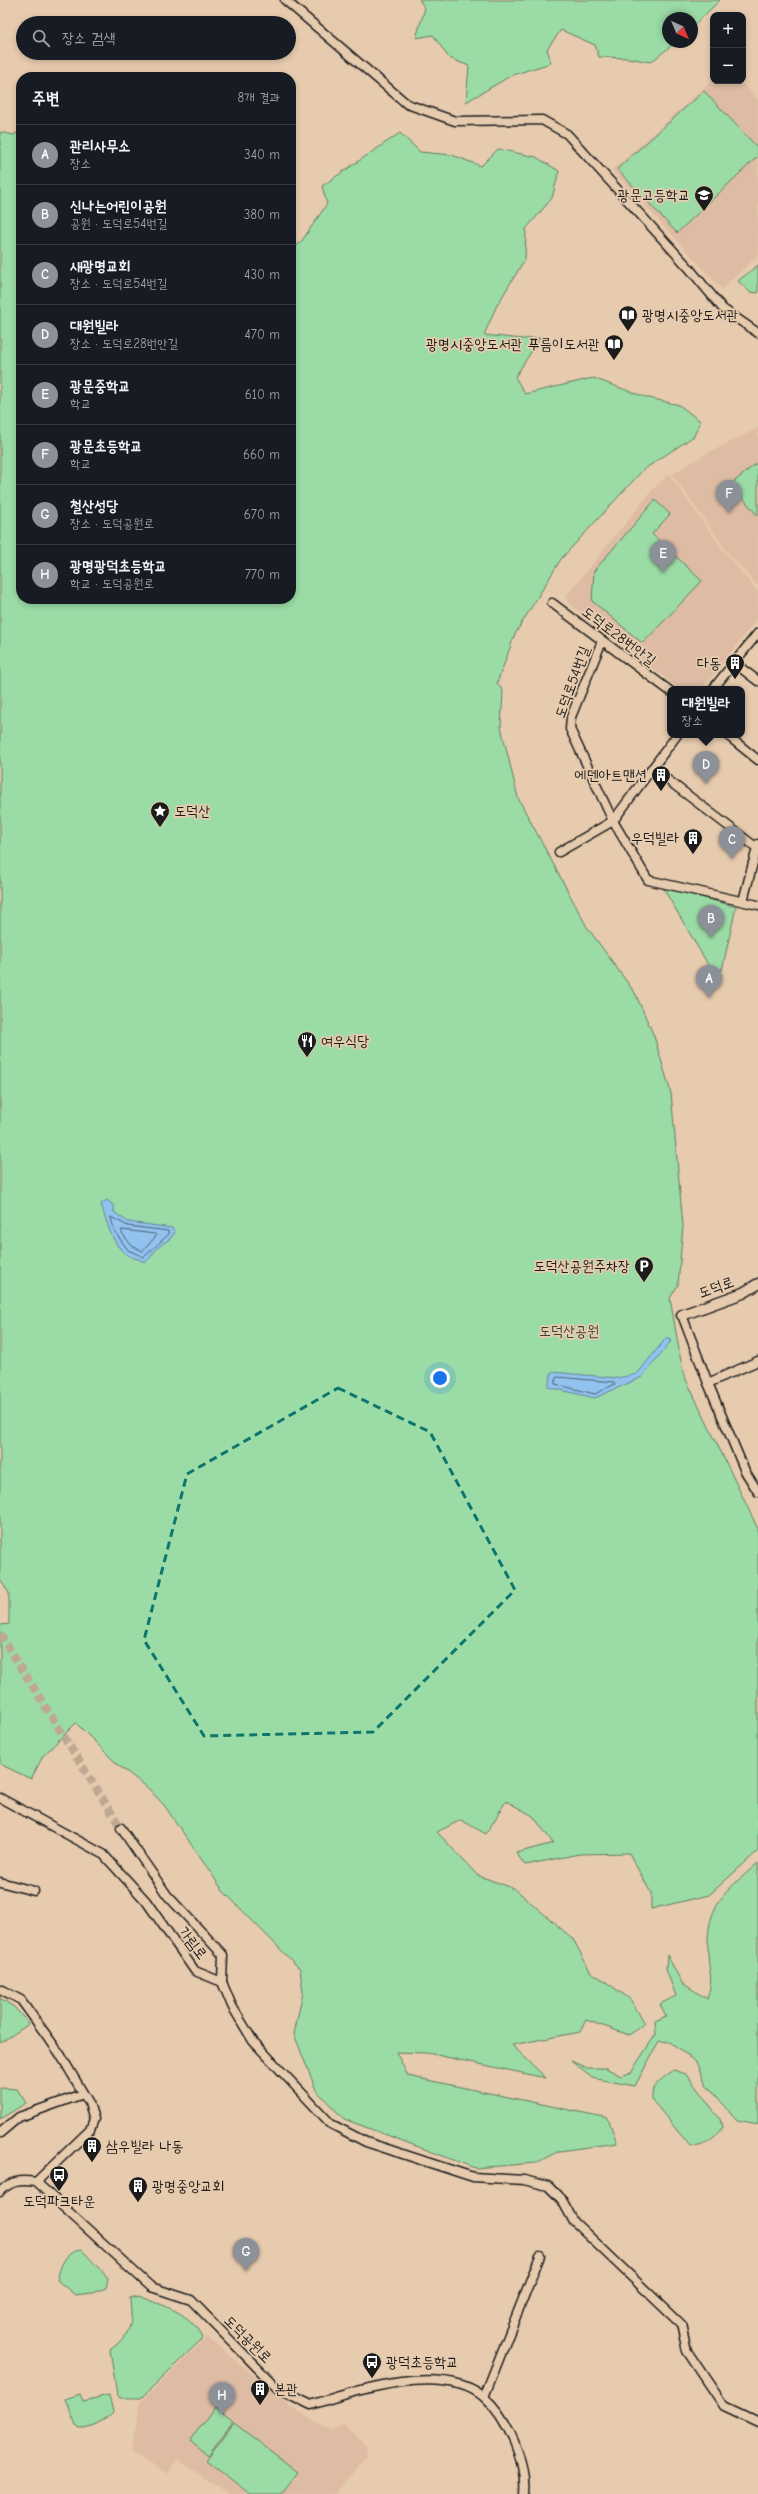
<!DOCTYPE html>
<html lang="ko">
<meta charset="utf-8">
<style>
:root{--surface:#171b24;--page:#242831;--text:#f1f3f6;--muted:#9ea1a6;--line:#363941;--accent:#8c9099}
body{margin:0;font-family:"Comic Neue","Poor Story",sans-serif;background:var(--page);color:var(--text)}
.controls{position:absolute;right:12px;top:12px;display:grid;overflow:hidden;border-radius:8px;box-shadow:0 2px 6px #0003}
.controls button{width:36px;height:36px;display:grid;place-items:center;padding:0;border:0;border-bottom:1px solid var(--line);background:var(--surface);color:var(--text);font:20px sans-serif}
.compass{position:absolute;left:662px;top:12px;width:36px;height:36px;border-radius:50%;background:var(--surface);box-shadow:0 2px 6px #0003;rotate:136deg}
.you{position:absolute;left:440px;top:1378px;width:14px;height:14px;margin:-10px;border:3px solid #fff;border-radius:50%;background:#1a73e8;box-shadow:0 0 0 6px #1a73e833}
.badge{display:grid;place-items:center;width:26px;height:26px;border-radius:50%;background:var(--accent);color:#fff;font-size:13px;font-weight:700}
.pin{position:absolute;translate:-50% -33px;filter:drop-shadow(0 1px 2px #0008)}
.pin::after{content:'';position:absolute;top:21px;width:14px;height:12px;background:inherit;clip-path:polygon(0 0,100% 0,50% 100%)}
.popup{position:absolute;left:667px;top:686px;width:78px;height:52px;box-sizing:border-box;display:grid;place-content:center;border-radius:8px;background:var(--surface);filter:drop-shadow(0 1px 3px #0005);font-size:13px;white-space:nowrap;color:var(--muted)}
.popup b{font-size:15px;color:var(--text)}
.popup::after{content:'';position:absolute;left:50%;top:100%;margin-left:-8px;border:8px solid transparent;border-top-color:var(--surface)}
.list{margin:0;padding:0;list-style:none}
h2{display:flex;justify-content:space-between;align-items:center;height:52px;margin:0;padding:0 16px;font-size:17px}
h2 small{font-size:13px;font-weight:400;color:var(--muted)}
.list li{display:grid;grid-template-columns:26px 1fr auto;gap:12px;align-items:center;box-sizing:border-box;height:60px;padding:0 16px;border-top:1px solid var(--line)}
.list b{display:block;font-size:15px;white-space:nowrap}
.list p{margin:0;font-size:13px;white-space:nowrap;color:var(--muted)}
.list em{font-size:13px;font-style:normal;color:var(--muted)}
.icon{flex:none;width:22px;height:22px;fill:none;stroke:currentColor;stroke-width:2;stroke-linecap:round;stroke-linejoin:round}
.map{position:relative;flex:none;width:758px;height:2494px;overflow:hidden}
.search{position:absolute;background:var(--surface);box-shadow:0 2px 6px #0003;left:16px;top:16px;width:280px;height:44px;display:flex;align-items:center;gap:10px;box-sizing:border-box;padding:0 14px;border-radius:22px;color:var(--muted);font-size:15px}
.panel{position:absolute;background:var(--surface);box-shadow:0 2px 6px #0003;left:16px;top:72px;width:280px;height:532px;border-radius:16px}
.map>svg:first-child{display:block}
.built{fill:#debca4}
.green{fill:#9bdca6;stroke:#5c7c61}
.water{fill:#92c3ee;stroke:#63809a}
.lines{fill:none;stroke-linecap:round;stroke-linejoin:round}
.shore{stroke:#4b5f70;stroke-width:1}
.minor-tunnel{stroke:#bea891;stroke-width:8;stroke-dasharray:8 4;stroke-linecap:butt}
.minor-casing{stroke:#1c1c1c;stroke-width:11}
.tertiary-casing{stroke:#1c1c1c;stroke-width:13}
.minor{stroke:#e7cbae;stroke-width:8}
.tertiary{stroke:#e7cbae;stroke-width:10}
.marked{fill:none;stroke:#0f766e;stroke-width:3;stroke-dasharray:8 5;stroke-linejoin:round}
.labels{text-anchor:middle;stroke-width:3.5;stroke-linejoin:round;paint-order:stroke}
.poi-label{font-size:15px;fill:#1c1c1c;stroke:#e7cbae;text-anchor:start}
.street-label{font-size:15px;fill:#1c1c1c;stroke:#e7cbae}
.park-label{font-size:15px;fill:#354238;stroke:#e7cbae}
</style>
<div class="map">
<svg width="758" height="2494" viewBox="0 0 758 2494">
<rect width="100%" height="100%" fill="#e7cbae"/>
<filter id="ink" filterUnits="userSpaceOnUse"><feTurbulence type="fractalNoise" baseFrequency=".025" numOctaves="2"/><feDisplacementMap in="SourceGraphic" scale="8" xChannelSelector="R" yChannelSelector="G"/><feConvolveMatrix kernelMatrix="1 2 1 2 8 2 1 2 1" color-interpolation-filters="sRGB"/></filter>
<g filter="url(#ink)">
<g class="built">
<path d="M 713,80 L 740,81 L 758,100 L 758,255 L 722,289 L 612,170 Z"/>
<path d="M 758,428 L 758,586 L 728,553 L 672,474 L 706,454 Z"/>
<path d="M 669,474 L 726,554 L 758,592 L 758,617 L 717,671 L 700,689 L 680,689 L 568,603 L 566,596 L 655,487 Z"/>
<path d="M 207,2337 L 292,2407 L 332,2432 L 342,2424 L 368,2446 L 367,2455 L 336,2494 L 228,2494 L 177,2459 L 167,2475 L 131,2452 L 141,2401 Z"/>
</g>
<g class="green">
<path d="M 419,0 L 720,0 L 692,27 L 692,18 L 668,18 L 668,42 L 676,42 L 651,62 L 628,58 L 599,57 L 595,45 L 561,30 L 547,49 L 551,63 L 512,75 L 466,102 L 469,66 L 449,58 L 433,35 L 416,38 L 425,8 Z"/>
<path d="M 704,91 L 758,148 L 758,156 L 677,233 L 617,169 Z"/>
<path d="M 21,131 L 21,599 L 291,599 L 291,250 L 301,242 L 327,204 L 322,186 L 400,133 L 420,152 L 452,155 L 481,166 L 498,149 L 536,157 L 559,171 L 552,198 L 526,229 L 525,259 L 496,307 L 484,335 L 523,339 L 540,338 L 515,377 L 525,394 L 593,378 L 645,397 L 679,405 L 700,421 L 694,436 L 643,470 L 561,559 L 515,634 L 497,683 L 503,691 L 501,727 L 518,798 L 587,927 L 635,993 L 654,1036 L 671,1093 L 683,1226 L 678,1285 L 670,1298 L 683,1373 L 758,1529 L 758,1851 L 709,1895 L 651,1909 L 651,1893 L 629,1853 L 579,1854 L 525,1865 L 516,1853 L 553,1843 L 533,1816 L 506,1801 L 486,1834 L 461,1820 L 437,1832 L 477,1875 L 515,1889 L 573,1939 L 590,1971 L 630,1999 L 645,2023 L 629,2035 L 586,2020 L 580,2032 L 512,2045 L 546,2078 L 427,2053 L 396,2052 L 408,2076 L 608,2118 L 617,2143 L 559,2151 L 536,2163 L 475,2168 L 344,2119 L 316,2090 L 294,2034 L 303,1992 L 300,1969 L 224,1892 L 164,1805 L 148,1788 L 118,1765 L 76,1723 L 43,1756 L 31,1779 L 0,1764 L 0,1625 L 9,1624 L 9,1593 L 0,1580 L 0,132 L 13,135 Z"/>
<path d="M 758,265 L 758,293 L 750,292 L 738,281 Z"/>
<path d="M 758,462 L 758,516 L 731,484 Z"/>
<path d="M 655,500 L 670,514 L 652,534 L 702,581 L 644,642 L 641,642 L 592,601 L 594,571 Z"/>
<path d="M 662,886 L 736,907 L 722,970 L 710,968 Z"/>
<path d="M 758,1863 L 758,2124 L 737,2120 L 706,2084 L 696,2062 L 670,2042 L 659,2041 L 635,2086 L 592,2078 L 571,2061 L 587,2068 L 606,2068 L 621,2076 L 631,2072 L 656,2034 L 655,2021 L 666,2016 L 660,2004 L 676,1996 L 666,1969 L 667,1955 L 682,1983 L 707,1999 C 714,1977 709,1975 708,1954 C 706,1904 723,1894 758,1863 Z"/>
<path d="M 0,1998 L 14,2007 L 29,2024 L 0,2043 Z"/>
<path d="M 674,2070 L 687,2075 L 720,2119 L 722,2127 C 715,2139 704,2146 690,2146 L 652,2100 C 651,2084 662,2079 674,2070 Z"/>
<path d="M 0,2088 L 17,2089 L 26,2103 L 0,2119 Z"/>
<path d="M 82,2250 L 108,2278 L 106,2288 L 92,2293 L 75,2295 L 57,2280 C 61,2265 65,2251 82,2250 Z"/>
<path d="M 139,2296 C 161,2305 194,2313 202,2339 L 141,2398 L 120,2398 L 117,2394 L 110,2350 C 133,2332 132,2325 130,2298 Z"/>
<path d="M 80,2394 L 83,2401 L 109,2395 L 113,2412 C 107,2419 90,2429 80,2428 L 76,2425 L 65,2399 Z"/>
<path d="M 215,2408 L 233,2422 L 208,2455 L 190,2440 Z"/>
<path d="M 234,2423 L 298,2472 L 281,2494 L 250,2494 L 206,2460 Z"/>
</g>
<g class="water">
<path d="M 107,1200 L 114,1206 L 114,1212 L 128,1222 L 172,1228 L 175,1232 C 172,1240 161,1243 156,1250 C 151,1255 152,1258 145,1262 C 139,1259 133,1258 127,1255 C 112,1245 106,1220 101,1204 Z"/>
<path d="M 667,1337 L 671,1341 L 642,1377 L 595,1398 L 548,1387 L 552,1372 L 617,1378 L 637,1374 Z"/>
</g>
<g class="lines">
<g class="shore">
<path d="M 111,1217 L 128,1226 L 168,1231 L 169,1234 L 144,1257 L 128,1250 L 115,1232 Z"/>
<path d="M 122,1230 L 155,1234 L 156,1236 L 143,1251 L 132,1246 L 122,1233 Z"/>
<path d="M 557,1377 L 614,1382 L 615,1384 L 595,1394 L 555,1384 Z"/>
</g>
<path class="minor-tunnel" d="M 0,1634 L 121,1828"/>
<g class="minor-casing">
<g id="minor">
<path d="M 285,0 L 407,104 L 455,121 L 542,120 L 567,134 L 689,268 L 723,309 L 758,333"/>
<path d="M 552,603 L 670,691"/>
<path d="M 602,641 L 571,717 L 570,729 L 613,821 L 648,880 L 758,905"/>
<path d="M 733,662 L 758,681"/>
<path d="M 713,689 L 758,633"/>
<path d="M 727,735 L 758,760"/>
<path d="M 652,768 L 757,848"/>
<path d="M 559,852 L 613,821 L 677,735"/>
<path d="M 743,901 L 758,844"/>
<path d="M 682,1315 L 708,1383 L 758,1361"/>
<path d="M 708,1383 L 745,1471 L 758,1492"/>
<path d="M 0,1798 L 103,1854 L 146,1901 L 195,1971 L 222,1982 L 223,1955 L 167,1895 L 121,1828"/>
<path d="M 0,1882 L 34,1891"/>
<path d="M 222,1982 L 232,2006 L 253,2041 L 331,2124 L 366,2142 L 473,2177 L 524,2180 L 548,2186 L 562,2200 L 574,2222 L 681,2324 L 687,2351 L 724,2406 L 758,2422"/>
<path d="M 0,1989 L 21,2000 L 60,2054 L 89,2103 L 94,2119 L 90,2130 L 36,2182"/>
<path d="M 0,2133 L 19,2117 L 83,2094"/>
<path d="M 0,2192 C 11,2180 21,2180 36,2182 L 151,2287 L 191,2300 L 277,2388 L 311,2405 C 356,2390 444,2362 484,2397 L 540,2256"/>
<path d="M 484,2397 C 508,2418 527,2463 524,2494"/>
</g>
</g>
<g class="tertiary-casing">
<path id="tertiary" d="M 682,1315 L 743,1293 L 758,1284"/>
</g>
<use href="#minor" class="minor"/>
<use href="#tertiary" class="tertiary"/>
</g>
</g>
<path class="marked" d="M 338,1388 L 430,1432 L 515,1590 L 373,1732 L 204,1736 L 144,1640 L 187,1474 Z"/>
<defs>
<g id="school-pin" transform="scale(1)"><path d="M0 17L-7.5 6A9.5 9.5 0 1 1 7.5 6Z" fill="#1c1c1c" stroke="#e7cbae"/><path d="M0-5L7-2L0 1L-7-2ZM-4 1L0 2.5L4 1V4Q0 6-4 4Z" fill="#fff"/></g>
<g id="library-pin" transform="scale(1)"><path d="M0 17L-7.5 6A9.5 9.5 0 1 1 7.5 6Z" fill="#1c1c1c" stroke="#e7cbae"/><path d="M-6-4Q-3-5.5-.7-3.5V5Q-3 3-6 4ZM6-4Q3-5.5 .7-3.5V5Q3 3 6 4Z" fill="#fff"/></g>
<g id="building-pin" transform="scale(1)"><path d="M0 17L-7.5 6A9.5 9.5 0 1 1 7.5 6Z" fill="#1c1c1c" stroke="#e7cbae"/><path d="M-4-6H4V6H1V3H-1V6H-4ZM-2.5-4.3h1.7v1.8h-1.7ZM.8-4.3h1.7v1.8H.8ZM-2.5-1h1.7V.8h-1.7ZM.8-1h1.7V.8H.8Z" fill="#fff"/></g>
<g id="sight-pin" transform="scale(1)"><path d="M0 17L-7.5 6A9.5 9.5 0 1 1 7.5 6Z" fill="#1c1c1c" stroke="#e7cbae"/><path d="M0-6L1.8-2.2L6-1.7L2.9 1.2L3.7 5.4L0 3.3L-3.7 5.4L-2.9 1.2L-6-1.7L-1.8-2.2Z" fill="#fff"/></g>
<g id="restaurant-pin" transform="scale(1)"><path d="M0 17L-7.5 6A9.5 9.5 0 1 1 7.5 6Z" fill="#1c1c1c" stroke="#e7cbae"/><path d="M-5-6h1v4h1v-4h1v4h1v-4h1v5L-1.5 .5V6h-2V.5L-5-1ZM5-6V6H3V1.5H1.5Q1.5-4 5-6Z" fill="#fff"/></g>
<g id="parking-pin" transform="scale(1)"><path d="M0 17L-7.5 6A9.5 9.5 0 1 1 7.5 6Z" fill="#1c1c1c" stroke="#e7cbae"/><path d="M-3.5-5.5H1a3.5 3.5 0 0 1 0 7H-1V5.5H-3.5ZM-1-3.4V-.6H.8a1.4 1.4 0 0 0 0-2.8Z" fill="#fff"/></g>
<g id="bus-pin" transform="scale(1)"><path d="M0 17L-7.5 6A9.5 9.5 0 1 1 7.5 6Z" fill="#1c1c1c" stroke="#e7cbae"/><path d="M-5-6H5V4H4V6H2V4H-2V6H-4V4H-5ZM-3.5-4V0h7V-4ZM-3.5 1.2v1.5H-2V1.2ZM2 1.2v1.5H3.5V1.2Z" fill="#fff"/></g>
</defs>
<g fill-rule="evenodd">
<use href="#school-pin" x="704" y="195"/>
<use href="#library-pin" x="628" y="315"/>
<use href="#library-pin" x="614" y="344"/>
<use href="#building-pin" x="735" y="663"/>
<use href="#building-pin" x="661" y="775"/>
<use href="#sight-pin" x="160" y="811"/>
<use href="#building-pin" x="693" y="838"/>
<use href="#restaurant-pin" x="307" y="1041"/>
<use href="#parking-pin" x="644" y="1266"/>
<use href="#building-pin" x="92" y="2146"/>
<use href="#bus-pin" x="59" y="2175"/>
<use href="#building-pin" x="138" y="2186"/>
<use href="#bus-pin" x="372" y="2362"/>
<use href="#building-pin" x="260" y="2389"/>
</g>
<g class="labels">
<g class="poi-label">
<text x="690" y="200" text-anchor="end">광문고등학교</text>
<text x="642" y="320">광명시중앙도서관</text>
<text x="600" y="349" text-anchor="end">광명시중앙도서관 푸름이도서관</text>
<text x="721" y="668" text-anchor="end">다동</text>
<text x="647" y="780" text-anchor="end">에덴아트맨션</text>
<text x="174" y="816">도덕산</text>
<text x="679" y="843" text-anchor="end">우덕빌라</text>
<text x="321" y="1046">여우식당</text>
<text x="630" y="1271" text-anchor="end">도덕산공원주차장</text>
<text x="106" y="2151">삼우빌라 나동</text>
<text x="152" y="2191">광명중앙교회</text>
<text x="59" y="2206" text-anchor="middle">도덕파크타운</text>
<text x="386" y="2367">광덕초등학교</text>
<text x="274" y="2394">본관</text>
</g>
<g class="street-label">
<text transform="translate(619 636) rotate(37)" y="5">도덕로28번안길</text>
<text transform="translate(572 682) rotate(-70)" y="5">도덕로54번길</text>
<text transform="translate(716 1287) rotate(-20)" y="5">도덕로</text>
<text transform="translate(193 1943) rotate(53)" y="5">가림로</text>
<text transform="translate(248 2339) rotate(45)" y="5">도덕공원로</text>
</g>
<g class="park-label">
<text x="569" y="1336">도덕산공원</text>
</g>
</g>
</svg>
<div class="controls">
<button>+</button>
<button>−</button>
</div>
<svg class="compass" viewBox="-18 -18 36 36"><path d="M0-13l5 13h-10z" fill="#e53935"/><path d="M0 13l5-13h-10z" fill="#9ea1a6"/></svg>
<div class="you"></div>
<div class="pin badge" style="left:709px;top:998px">A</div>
<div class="pin badge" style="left:711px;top:938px">B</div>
<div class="pin badge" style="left:732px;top:859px">C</div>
<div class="pin badge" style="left:706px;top:784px">D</div>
<div class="popup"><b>대원빌라</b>장소</div>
<div class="pin badge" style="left:663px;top:573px">E</div>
<div class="pin badge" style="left:729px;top:513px">F</div>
<div class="pin badge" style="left:246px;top:2271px">G</div>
<div class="pin badge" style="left:222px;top:2415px">H</div>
<div class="search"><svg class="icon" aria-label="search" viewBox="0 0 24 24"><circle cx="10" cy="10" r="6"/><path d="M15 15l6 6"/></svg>장소 검색</div>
<section class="panel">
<h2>주변<small>8개 결과</small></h2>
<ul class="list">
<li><span class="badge">A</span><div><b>관리사무소</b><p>장소</p></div><em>340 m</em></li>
<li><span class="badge">B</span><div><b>신나는어린이공원</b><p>공원 · 도덕로54번길</p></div><em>380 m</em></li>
<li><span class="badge">C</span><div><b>새광명교회</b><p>장소 · 도덕로54번길</p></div><em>430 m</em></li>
<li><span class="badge">D</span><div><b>대원빌라</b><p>장소 · 도덕로28번안길</p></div><em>470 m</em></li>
<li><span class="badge">E</span><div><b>광문중학교</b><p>학교</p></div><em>610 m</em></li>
<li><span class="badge">F</span><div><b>광문초등학교</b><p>학교</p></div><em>660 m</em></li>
<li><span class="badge">G</span><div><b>철산성당</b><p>장소 · 도덕공원로</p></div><em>670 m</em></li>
<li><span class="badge">H</span><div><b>광명광덕초등학교</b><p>학교 · 도덕공원로</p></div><em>770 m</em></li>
</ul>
</section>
</div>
